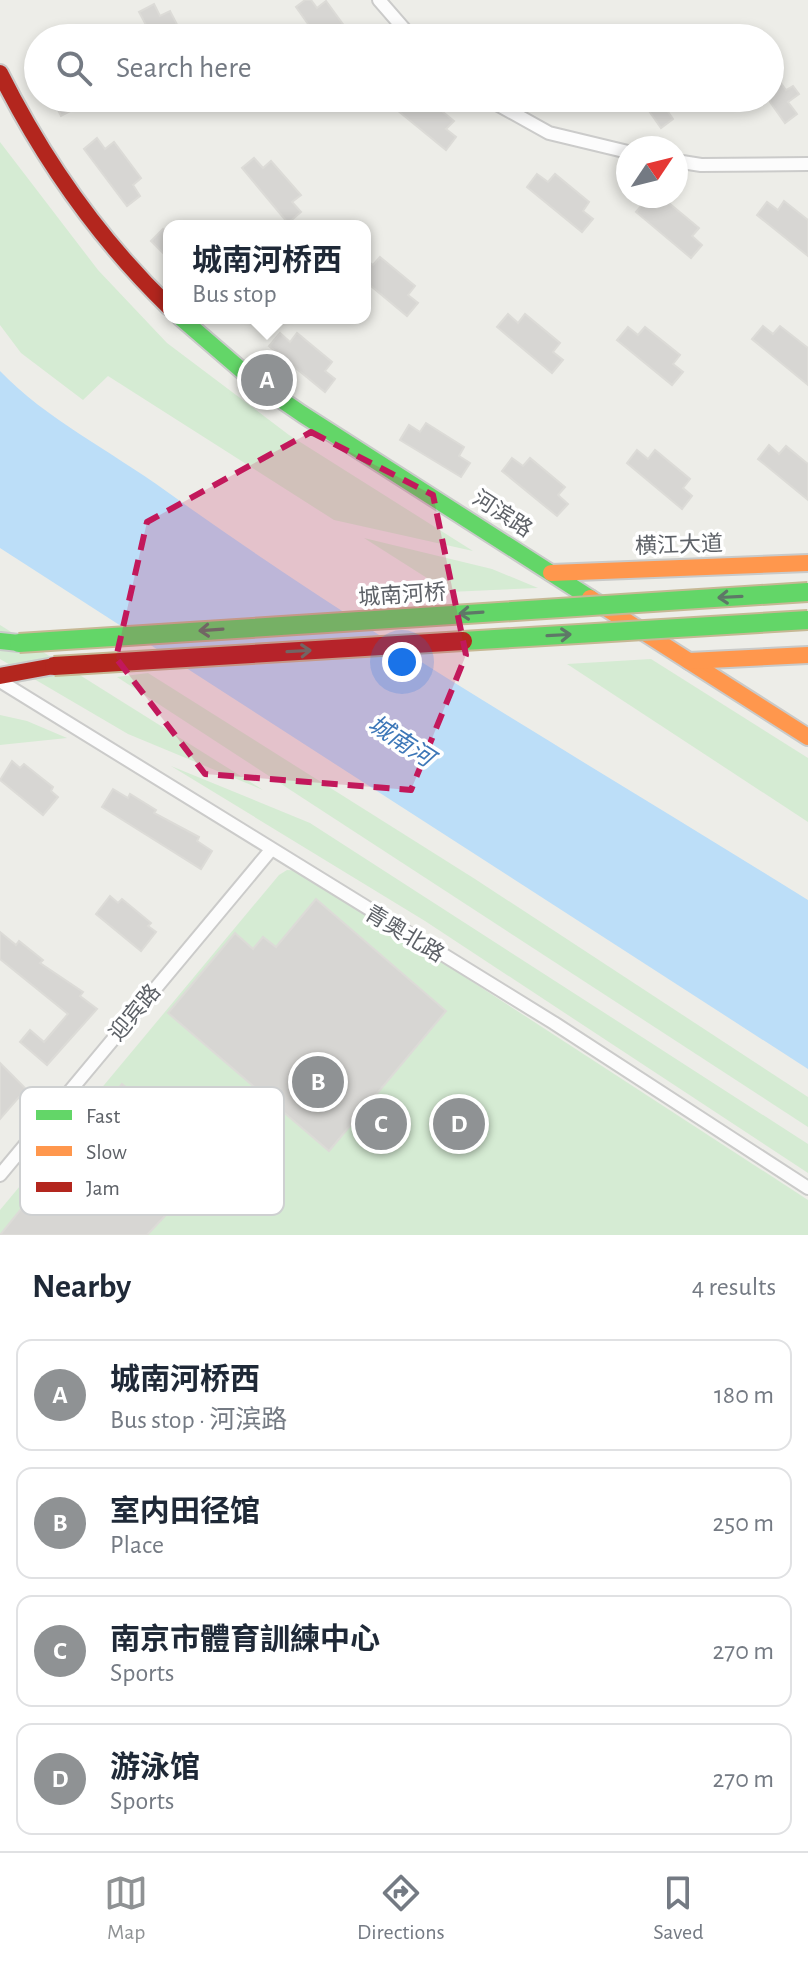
<!DOCTYPE html>
<meta charset="utf-8">
<style>
:root{--surface:#fff;--page:#f2f2f3;--text:#1f2937;--muted:#747a83;--line:#e0e1e3;--accent:#8f9294}
body{margin:0;font-family:"Alegreya Sans","Noto Sans SC",sans-serif;background:var(--page);color:var(--text)}
.compass{position:absolute;left:616px;top:136px;width:72px;height:72px;border-radius:50%;background:var(--surface);box-shadow:0 4px 12px #0003;rotate:55deg}
.you{position:absolute;left:402px;top:662px;width:28px;height:28px;margin:-20px;border:6px solid #fff;border-radius:50%;background:#1a73e8;box-shadow:0 0 0 12px #1a73e833}
.badge{display:grid;place-items:center;width:52px;height:52px;border-radius:50%;background:var(--accent);color:#fff;font-size:26px;font-weight:700}
.pin{position:absolute;translate:-50% -50%;border:4px solid #fff;box-shadow:0 2px 8px #0006}
.popup{position:absolute;left:163px;top:220px;width:208px;height:104px;box-sizing:border-box;display:grid;place-content:center;border-radius:16px;background:var(--surface);filter:drop-shadow(0 2px 6px #0005);font-size:26px;white-space:nowrap;color:var(--muted)}
.popup b{font-size:30px;color:var(--text)}
.popup::after{content:'';position:absolute;left:50%;top:100%;margin-left:-16px;border:16px solid transparent;border-top-color:var(--surface)}
.list{margin:0;padding:0;list-style:none}
h2{display:flex;justify-content:space-between;align-items:center;height:104px;margin:0;padding:0 32px;font-size:34px}
h2 small{font-size:26px;font-weight:400;color:var(--muted)}
.list li{display:grid;grid-template-columns:52px 1fr auto;gap:24px;align-items:center;box-sizing:border-box;height:112px;margin:0 16px 16px;padding:0 16px;border:2px solid var(--line);border-radius:16px}
.list b{display:block;font-size:30px;white-space:nowrap}
.list p{margin:0;font-size:26px;white-space:nowrap;color:var(--muted)}
.list em{font-size:26px;font-style:normal;color:var(--muted)}
.icon{flex:none;width:44px;height:44px;fill:none;stroke:currentColor;stroke-width:2;stroke-linecap:round;stroke-linejoin:round}
.map{position:relative;flex:none;width:808px;height:1235px;overflow:hidden}
.search{position:absolute;background:var(--surface);box-shadow:0 4px 12px #0003;left:24px;right:24px;top:24px;height:88px;display:flex;align-items:center;gap:20px;box-sizing:border-box;padding:0 28px;border-radius:44px;color:var(--muted);font-size:30px}
.sheet{height:616px;background:var(--surface)}
nav{display:flex;justify-content:space-around;align-items:center;box-sizing:border-box;height:112px;border-top:2px solid var(--line);background:var(--surface);font-size:22px;color:var(--muted)}
nav a{display:grid;justify-items:center;gap:4px}
nav .on{color:var(--accent)}
.map>svg:first-child{display:block}
.green{fill:#d5ebd3}
.water{fill:#bcdef8}
.building{fill:#d7d6d3;stroke:#dcdbd7;stroke-width:2}
.lines{fill:none;stroke-linecap:round;stroke-linejoin:round}
.street-casing{stroke:#cbcbca;stroke-width:16}
.fast-casing{stroke:#c9cac9;stroke-width:20}
.slow-casing{stroke:#c9cac9;stroke-width:20}
.jam-casing{stroke:#c9cac9;stroke-width:20}
.street{stroke:#fcfcfc;stroke-width:12}
.fast{stroke:#63d668;stroke-width:16}
.slow{stroke:#ff974d;stroke-width:16}
.jam{stroke:#b3261e;stroke-width:16}
.fast-bridge-casing{stroke:#c6b894;stroke-width:22;stroke-linecap:butt}
.jam-bridge-casing{stroke:#c6b894;stroke-width:22;stroke-linecap:butt}
.fast-bridge{stroke:#63d668;stroke-width:18}
.jam-bridge{stroke:#b3261e;stroke-width:18}
.oneway{stroke:#5e7867}
.marked{fill:#c2185b;fill-opacity:0.2;stroke:#c2185b;stroke-width:6;stroke-dasharray:16 10;stroke-linejoin:round}
.labels{text-anchor:middle;stroke-width:7;stroke-linejoin:round;paint-order:stroke}
.street-label{font-size:22px;fill:#5d6167;stroke:#fff}
.water-label{font-size:24px;font-style:italic;fill:#3d77b8;stroke:#fff}
.key{fill:#fff;stroke:#ced0d1;stroke-width:2}
.key-label{font-size:22px;fill:#5d6167}
</style>
<div class="map">
<svg width="808" height="1235" viewBox="0 0 808 1235">
<rect width="100%" height="100%" fill="#edede8"/>
<g class="green">
<path d="M 0,142 L 98,270 L 167,343 L 289,435 L 473,551 L 334,520 L 108,376 L 83,400 L 21,353 L 0,325 Z"/>
<path d="M 364,538 L 492,569 L 538,588 L 449,592 Z"/>
<path d="M 0,625 L 263,790 L 128,734 L 0,659 Z"/>
<path d="M 651,659 L 808,758 L 808,822 L 567,664 Z"/>
<path d="M 148,673 L 475,879 L 808,1097 L 808,1127 L 117,677 Z"/>
<path d="M 0,715 L 27,721 L 67,738 L 0,745 Z"/>
<path d="M 171,766 L 310,823 L 808,1144 L 808,1173 L 425,921 Z"/>
<path d="M 287,870 L 302,871 L 808,1200 L 808,1235 L 0,1235 L 0,1210 L 279,875 Z"/>
</g>
<path class="water" d="M 0,371 C 46,419 111,451 166,491 C 372,639 593,766 808,900 L 808,1069 L 0,548 Z"/>
<g class="building">
<path d="M 305,0 L 311,0 L 317,8 L 326,1 L 353,38 L 318,38 L 296,7 Z"/>
<path d="M 154,4 L 160,16 L 170,11 L 184,38 L 153,38 L 139,12 Z"/>
<path d="M 776,62 L 782,71 L 775,75 L 786,90 L 793,86 L 799,94 L 788,102 L 797,114 L 785,123 L 770,102 L 770,66 Z"/>
<path d="M 52,98 L 71,98 L 76,108 L 61,116 Z"/>
<path d="M 396,98 L 426,98 L 454,121 L 446,129 L 456,137 L 446,150 L 391,105 Z"/>
<path d="M 640,98 L 676,98 L 664,106 L 673,119 L 661,128 Z"/>
<path d="M 97,138 L 105,149 L 114,142 L 141,178 L 133,185 L 140,196 L 127,206 L 84,149 Z"/>
<path d="M 254,158 L 263,168 L 271,161 L 301,195 L 292,202 L 301,212 L 288,223 L 242,168 Z"/>
<path d="M 537,174 L 548,182 L 555,174 L 589,202 L 583,211 L 593,219 L 582,232 L 527,187 Z"/>
<path d="M 647,199 L 657,208 L 664,199 L 699,228 L 692,236 L 702,245 L 691,258 L 636,212 Z"/>
<path d="M 784,201 L 808,220 L 808,256 L 757,215 L 767,202 L 778,210 Z"/>
<path d="M 163,229 L 169,235 L 169,259 L 151,241 Z"/>
<path d="M 380,257 L 415,286 L 408,295 L 418,303 L 407,316 L 365,281 L 365,259 L 373,265 Z"/>
<path d="M 508,314 L 518,323 L 525,314 L 560,343 L 553,352 L 563,360 L 552,373 L 497,327 Z"/>
<path d="M 763,326 L 773,334 L 780,326 L 808,348 L 808,385 L 752,339 Z"/>
<path d="M 628,327 L 638,335 L 645,327 L 680,355 L 673,364 L 683,372 L 672,385 L 617,340 Z"/>
<path d="M 280,333 L 290,342 L 297,333 L 332,362 L 325,371 L 335,379 L 325,392 L 269,346 Z"/>
<path d="M 426,423 L 464,447 L 459,456 L 470,463 L 461,477 L 400,440 L 409,425 L 420,432 Z"/>
<path d="M 769,445 L 779,454 L 786,446 L 808,464 L 808,500 L 758,459 Z"/>
<path d="M 637,450 L 648,459 L 655,450 L 690,479 L 683,488 L 692,496 L 682,509 L 627,463 Z"/>
<path d="M 512,458 L 523,466 L 530,458 L 565,487 L 558,495 L 568,504 L 557,516 L 502,471 Z"/>
<path d="M 12,761 L 20,768 L 24,764 L 53,787 L 51,791 L 58,797 L 43,815 L 0,780 Z"/>
<path d="M 113,789 L 128,798 L 130,794 L 156,810 L 154,813 L 199,837 L 197,841 L 212,851 L 201,869 L 102,807 Z"/>
<path d="M 110,896 L 118,903 L 122,899 L 151,923 L 148,926 L 156,932 L 141,951 L 96,914 Z"/>
<path d="M 316,899 L 446,1011 L 329,1151 L 168,1013 L 235,933 L 253,949 L 263,937 L 276,947 Z"/>
<path d="M 0,932 L 16,945 L 19,941 L 43,960 L 40,963 L 83,992 L 80,996 L 97,1009 L 47,1065 L 20,1042 L 30,1030 L 44,1042 L 68,1014 L 0,959 Z"/>
<path d="M 0,1063 L 26,1089 L 0,1119 Z"/>
<path d="M 122,1084 L 200,1150 L 204,1175 L 147,1235 L 0,1235 Z"/>
</g>
<g class="lines">
<g class="street-casing">
<g id="street">
<path d="M 379,0 L 412,38"/>
<path d="M 486,98 L 549,133 L 628,152"/>
<path d="M 676,161 L 701,165 L 808,164"/>
<path d="M 0,681 L 554,1023 L 808,1188"/>
<path d="M 0,1175 L 270,851"/>
</g>
</g>
<g class="fast-casing">
<g id="fast">
<path d="M 181,318 L 254,381 L 302,414 L 590,598"/>
<path d="M 0,641 L 19,643"/>
</g>
</g>
<g class="slow-casing">
<g id="slow">
<path d="M 551,573 L 808,563"/>
<path d="M 590,598 L 808,737"/>
<path d="M 689,661 L 808,655"/>
</g>
</g>
<g class="jam-casing">
<g id="jam">
<path d="M 0,73 C 44,161 98,238 169,307"/>
<path d="M 0,676 L 54,666"/>
</g>
</g>
<use href="#street" class="street"/>
<use href="#fast" class="fast"/>
<use href="#slow" class="slow"/>
<use href="#jam" class="jam"/>
<g class="fast-bridge-casing">
<g id="fast-bridge">
<path d="M 463,641 L 808,620"/>
<path d="M 19,643 L 808,592"/>
</g>
</g>
<g class="jam-bridge-casing">
<path id="jam-bridge" d="M 54,666 L 463,641"/>
</g>
<use href="#fast-bridge" class="fast-bridge"/>
<use href="#jam-bridge" class="jam-bridge"/>
</g>
<defs><path id="oneway-shaft" d="M-6 0H5M1.5-3L5.5 0L1.5 3" fill="none" stroke-width="1.6" stroke-linecap="round" stroke-linejoin="round" transform="scale(2)"/></defs>
<g class="oneway">
<use href="#oneway-shaft" transform="translate(730 597) rotate(177)"/>
<use href="#oneway-shaft" transform="translate(471 613) rotate(176)"/>
<use href="#oneway-shaft" transform="translate(211 630) rotate(176)"/>
<use href="#oneway-shaft" transform="translate(559 635) rotate(-3)"/>
<use href="#oneway-shaft" transform="translate(299 651) rotate(-3)"/>
</g>
<path class="marked" d="M 311,432 L 433,495 L 466,655 L 411,790 L 205,774 L 116,658 L 147,522 Z"/>
<g class="labels">
<g class="street-label">
<text transform="translate(503 513) rotate(33)" y="8">河滨路</text>
<text transform="translate(679 544) rotate(-2)" y="8">横江大道</text>
<text transform="translate(402 594) rotate(-4)" y="8">城南河桥</text>
<text transform="translate(405 933) rotate(31)" y="8">青奥北路</text>
<text transform="translate(134 1012) rotate(-50)" y="8">迎宾路</text>
</g>
<g class="water-label">
<text transform="translate(401 741) rotate(33)" y="8">城南河</text>
</g>
</g>
<rect x="20" y="1087" width="264" height="128" rx="12" class="key"/>
<rect x="36" y="1110" width="36" height="10" fill="#63d668"/>
<rect x="36" y="1146" width="36" height="10" fill="#ff974d"/>
<rect x="36" y="1182" width="36" height="10" fill="#b3261e"/>
<g class="key-label">
<text x="86" y="1123">Fast</text>
<text x="86" y="1159">Slow</text>
<text x="86" y="1195">Jam</text>
</g>
</svg>
<svg class="compass" viewBox="-18 -18 36 36"><path d="M0-13l5 13h-10z" fill="#e53935"/><path d="M0 13l5-13h-10z" fill="#747a83"/></svg>
<div class="you"></div>
<div class="pin badge" style="left:267px;top:380px">A</div>
<div class="popup"><b>城南河桥西</b>Bus stop</div>
<div class="pin badge" style="left:318px;top:1082px">B</div>
<div class="pin badge" style="left:381px;top:1124px">C</div>
<div class="pin badge" style="left:459px;top:1124px">D</div>
<div class="search"><svg class="icon" aria-label="search" viewBox="0 0 24 24"><circle cx="10" cy="10" r="6"/><path d="M15 15l6 6"/></svg>Search here</div>
</div>
<section class="sheet">
<h2>Nearby<small>4 results</small></h2>
<ul class="list">
<li><span class="badge">A</span><div><b>城南河桥西</b><p>Bus stop · 河滨路</p></div><em>180 m</em></li>
<li><span class="badge">B</span><div><b>室内田径馆</b><p>Place</p></div><em>250 m</em></li>
<li><span class="badge">C</span><div><b>南京市體育訓練中心</b><p>Sports</p></div><em>270 m</em></li>
<li><span class="badge">D</span><div><b>游泳馆</b><p>Sports</p></div><em>270 m</em></li>
</ul>
</section>
<nav>
<a class="on"><svg class="icon" aria-label="map" viewBox="0 0 24 24"><path d="M3 6l6-2 6 2 6-2v14l-6 2-6-2-6 2zM9 4v14M15 6v14"/></svg>Map</a>
<a><svg class="icon" aria-label="directions" viewBox="0 0 24 24"><path d="M12 3l9 9-9 9-9-9zM9 14v-3h6M13 9l2 2-2 2"/></svg>Directions</a>
<a><svg class="icon" aria-label="saved" viewBox="0 0 24 24"><path d="M7 4h10v16l-5-4-5 4z"/></svg>Saved</a>
</nav>
